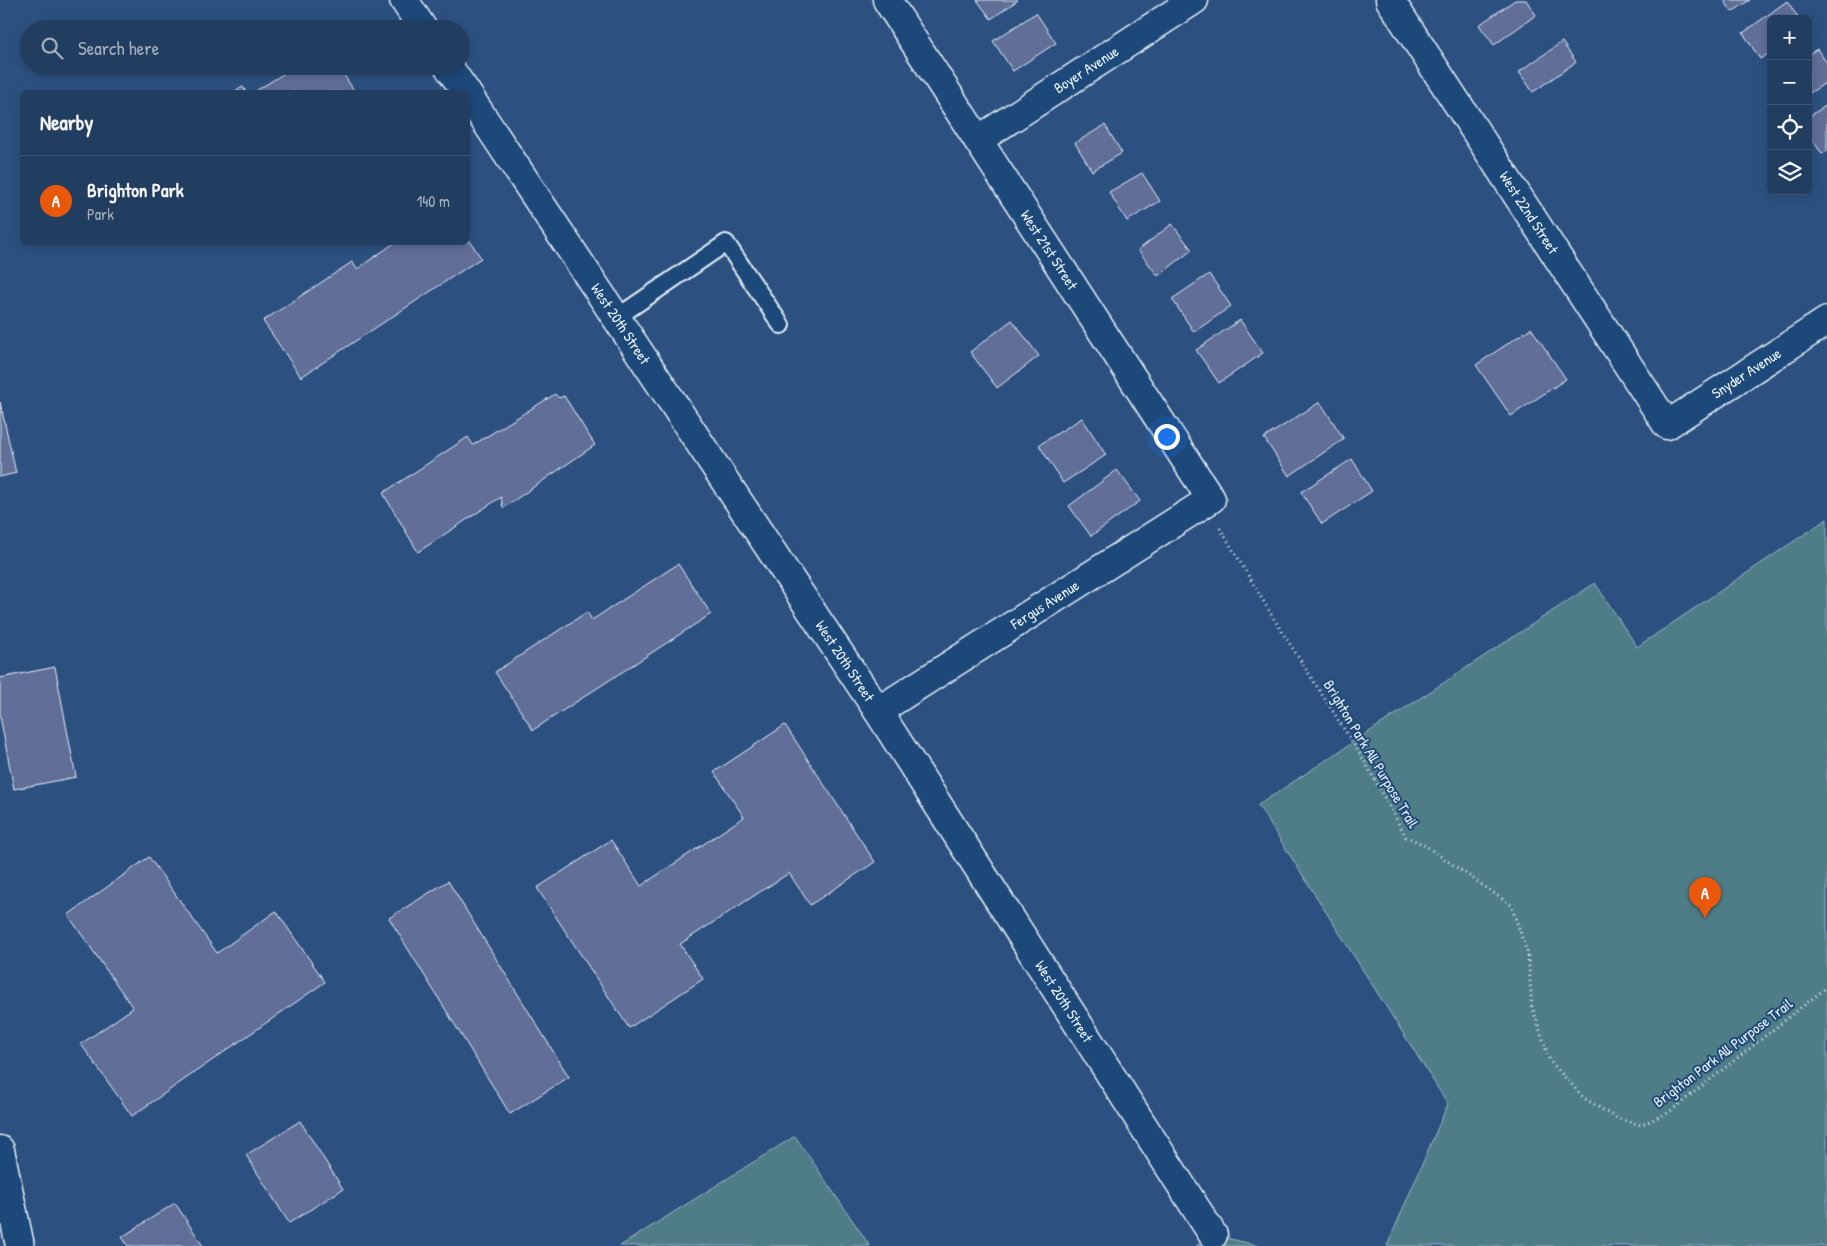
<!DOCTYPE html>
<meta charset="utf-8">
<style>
:root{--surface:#213d60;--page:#2d4869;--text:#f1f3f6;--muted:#a2aebd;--line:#3e5675;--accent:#ea580c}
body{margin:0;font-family:"Patrick Hand",sans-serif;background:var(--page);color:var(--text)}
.controls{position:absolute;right:15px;top:15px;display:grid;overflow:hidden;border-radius:8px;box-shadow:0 2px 8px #0003}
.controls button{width:45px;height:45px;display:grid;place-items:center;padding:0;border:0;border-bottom:1px solid var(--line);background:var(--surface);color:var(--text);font:25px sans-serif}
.you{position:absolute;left:1166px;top:436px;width:18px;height:18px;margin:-12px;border:4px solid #fff;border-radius:50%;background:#1a73e8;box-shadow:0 0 0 8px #1a73e833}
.badge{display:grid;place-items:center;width:32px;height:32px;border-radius:50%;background:var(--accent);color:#fff;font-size:16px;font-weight:700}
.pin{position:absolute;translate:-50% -41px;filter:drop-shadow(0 1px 2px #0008)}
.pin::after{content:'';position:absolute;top:26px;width:18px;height:15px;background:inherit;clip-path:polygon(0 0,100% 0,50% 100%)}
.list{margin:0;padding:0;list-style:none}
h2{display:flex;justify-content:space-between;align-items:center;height:65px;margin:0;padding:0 20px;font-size:21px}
h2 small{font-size:16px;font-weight:400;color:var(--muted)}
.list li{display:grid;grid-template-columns:32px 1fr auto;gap:15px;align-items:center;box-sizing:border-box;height:90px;padding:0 20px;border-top:1px solid var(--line)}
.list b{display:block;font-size:19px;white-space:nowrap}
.list p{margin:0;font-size:16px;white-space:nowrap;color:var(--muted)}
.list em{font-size:16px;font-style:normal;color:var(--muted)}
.icon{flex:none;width:28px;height:28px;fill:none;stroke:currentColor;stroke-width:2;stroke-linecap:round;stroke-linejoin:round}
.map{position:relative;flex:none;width:1827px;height:1246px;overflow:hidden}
.search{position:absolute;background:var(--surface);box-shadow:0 2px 8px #0003;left:20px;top:20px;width:450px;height:55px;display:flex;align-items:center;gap:12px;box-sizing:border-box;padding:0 18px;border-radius:28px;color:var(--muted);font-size:19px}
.panel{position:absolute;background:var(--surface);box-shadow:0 2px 8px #0003;left:20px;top:90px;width:450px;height:155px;border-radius:8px}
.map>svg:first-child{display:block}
.green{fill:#507d87;stroke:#9cb7c0}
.building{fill:#616e98;stroke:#e8f1f8}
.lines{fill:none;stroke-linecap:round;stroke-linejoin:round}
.service-casing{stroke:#e8f1f8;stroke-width:20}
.minor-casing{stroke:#e8f1f8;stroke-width:31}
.tertiary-casing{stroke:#e8f1f8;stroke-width:31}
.path{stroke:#e8f1f8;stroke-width:3;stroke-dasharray:1 4;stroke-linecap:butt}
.service{stroke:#1f4a7a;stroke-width:16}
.minor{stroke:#1f4a7a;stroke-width:28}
.tertiary{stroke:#1f4a7a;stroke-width:28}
.labels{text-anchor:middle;stroke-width:4;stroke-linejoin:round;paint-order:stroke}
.street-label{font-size:15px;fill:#e8f1f8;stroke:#1f4a7a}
</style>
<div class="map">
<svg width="1827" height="1246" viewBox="0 0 1827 1246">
<rect width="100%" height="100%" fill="#2c5180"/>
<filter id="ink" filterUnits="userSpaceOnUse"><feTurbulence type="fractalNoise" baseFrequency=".02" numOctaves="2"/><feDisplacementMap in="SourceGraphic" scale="10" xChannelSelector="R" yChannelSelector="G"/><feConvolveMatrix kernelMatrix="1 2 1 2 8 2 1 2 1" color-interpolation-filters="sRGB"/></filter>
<g filter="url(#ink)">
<g class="green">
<path d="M 1827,519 L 1827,1246 L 1387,1246 L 1448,1104 L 1258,805 L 1595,583 L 1637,647 Z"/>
<path d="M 795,1136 L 870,1246 L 620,1246 Z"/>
<path d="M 1213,1235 L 1261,1246 L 1196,1246 Z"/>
</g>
<g class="building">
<path d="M 977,0 L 1018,0 L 991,19 Z"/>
<path d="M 1515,0 L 1526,0 L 1536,15 L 1494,45 L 1479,25 Z"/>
<path d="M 1724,0 L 1750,0 L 1732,12 Z"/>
<path d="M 1787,1 L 1799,19 L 1771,19 L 1771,52 L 1760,59 L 1743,33 Z"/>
<path d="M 1036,13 L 1056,43 L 1013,71 L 993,41 Z"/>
<path d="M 1562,42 L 1576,62 L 1533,92 L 1519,72 Z"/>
<path d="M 1817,49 L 1827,63 L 1827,82 L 1808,94 L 1808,55 Z"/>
<path d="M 296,66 L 338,66 L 355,92 L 254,92 Z"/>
<path d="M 243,87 L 246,92 L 233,92 Z"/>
<path d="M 1827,105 L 1827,151 L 1822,154 L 1808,133 L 1808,117 Z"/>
<path d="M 1105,125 L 1122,153 L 1092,171 L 1075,143 Z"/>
<path d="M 1142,173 L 1160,201 L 1127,221 L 1109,192 Z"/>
<path d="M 1172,224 L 1192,250 L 1158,276 L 1138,250 Z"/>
<path d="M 468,238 L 481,258 L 301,377 L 263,321 L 352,262 L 357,269 L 396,242 L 468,242 Z"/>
<path d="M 1209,274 L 1231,306 L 1194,332 L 1172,299 Z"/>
<path d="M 1012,320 L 1039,356 L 997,388 L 970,352 Z"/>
<path d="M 1240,320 L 1263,353 L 1219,383 L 1196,350 Z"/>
<path d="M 1531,328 L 1566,379 L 1511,416 L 1476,365 Z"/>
<path d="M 555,394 L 559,398 L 564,396 L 595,445 L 503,508 L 501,497 L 418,552 L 383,493 L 468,437 L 473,445 Z"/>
<path d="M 0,402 L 16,473 L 0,477 Z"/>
<path d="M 1320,402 L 1344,439 L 1289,476 L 1264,438 Z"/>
<path d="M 1082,418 L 1106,455 L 1063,483 L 1039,445 Z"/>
<path d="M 1352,459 L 1372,491 L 1322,524 L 1301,492 Z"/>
<path d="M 1117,470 L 1140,501 L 1091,536 L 1069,506 Z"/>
<path d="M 678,564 L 711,614 L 533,730 L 495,672 L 587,612 L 592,620 Z"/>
<path d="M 55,667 L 76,777 L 14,789 L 0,716 L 0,678 Z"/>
<path d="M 785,725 L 875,862 L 810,905 L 789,873 L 680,944 L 703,979 L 629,1028 L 537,888 L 611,840 L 641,886 L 744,817 L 714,772 Z"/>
<path d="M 149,857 L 217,953 L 276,911 L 325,982 L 132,1116 L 81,1044 L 133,1008 L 68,915 Z"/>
<path d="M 448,881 L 569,1077 L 510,1114 L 389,918 Z"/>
<path d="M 300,1121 L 343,1189 L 289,1223 L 246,1155 Z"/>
<path d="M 175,1203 L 203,1246 L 128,1246 L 122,1237 Z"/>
</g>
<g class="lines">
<g class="service-casing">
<path id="service" d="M 616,318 L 726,243 L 781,325"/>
</g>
<g class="minor-casing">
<g id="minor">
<path d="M 404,0 L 423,29"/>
<path id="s1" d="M 1390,0 L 1667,425 L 1827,321"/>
<path d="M 448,66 L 466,92"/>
<path id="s2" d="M 468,95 L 878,711 L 1213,1235"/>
<path id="s3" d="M 978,140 L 1194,0"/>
<path id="s4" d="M 878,711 L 1211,499 L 887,0"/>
</g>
</g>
<g class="tertiary-casing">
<path id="tertiary" d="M 0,1150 L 20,1246"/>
</g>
<path class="path" d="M 1220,528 L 1274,619 L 1365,762 L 1406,837 L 1423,844 L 1511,905 L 1528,955 L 1532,1006 L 1550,1061 L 1584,1098 L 1616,1118 L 1641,1125 L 1668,1113 L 1827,987"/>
<use href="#service" class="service"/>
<use href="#minor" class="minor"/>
<use href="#tertiary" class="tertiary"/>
</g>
</g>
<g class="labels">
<g class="street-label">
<text dy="5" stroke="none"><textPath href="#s3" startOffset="129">Boyer Avenue</textPath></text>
<text dy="5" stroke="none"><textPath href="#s1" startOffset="254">West 22nd Street</textPath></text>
<text transform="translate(1049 250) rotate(57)" y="5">West 21st Street</text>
<text dy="5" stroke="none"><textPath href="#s2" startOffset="275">West 20th Street</textPath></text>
<text dy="5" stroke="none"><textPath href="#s1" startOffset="602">Snyder Avenue</textPath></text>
<text dy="5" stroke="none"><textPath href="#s4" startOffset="198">Fergus Avenue</textPath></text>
<text dy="5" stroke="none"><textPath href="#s2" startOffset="680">West 20th Street</textPath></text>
<text transform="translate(1371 754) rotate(59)" y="5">Brighton Park All Purpose Trail</text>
<text dy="5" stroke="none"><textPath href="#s2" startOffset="1085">West 20th Street</textPath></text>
<text transform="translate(1723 1053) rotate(-37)" y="5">Brighton Park All Purpose Trail</text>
</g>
</g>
</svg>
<div class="controls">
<button>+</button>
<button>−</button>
<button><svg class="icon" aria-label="locate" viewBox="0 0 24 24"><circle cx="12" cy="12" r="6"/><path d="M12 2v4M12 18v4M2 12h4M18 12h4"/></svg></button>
<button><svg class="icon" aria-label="layers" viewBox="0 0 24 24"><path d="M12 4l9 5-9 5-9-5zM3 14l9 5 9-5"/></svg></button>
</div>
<div class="you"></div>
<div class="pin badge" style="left:1705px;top:918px">A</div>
<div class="search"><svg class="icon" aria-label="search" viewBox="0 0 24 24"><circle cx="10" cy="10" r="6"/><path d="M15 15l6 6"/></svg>Search here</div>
<section class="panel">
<h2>Nearby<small></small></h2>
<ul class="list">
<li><span class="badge">A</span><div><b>Brighton Park</b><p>Park</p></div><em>140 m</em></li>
</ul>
</section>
</div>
